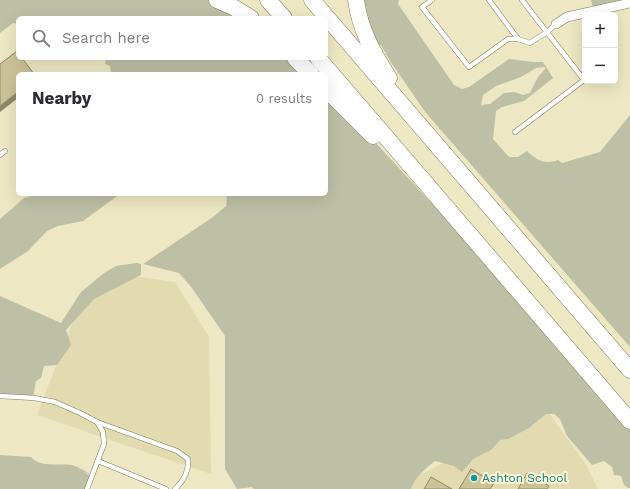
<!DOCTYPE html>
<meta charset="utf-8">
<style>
:root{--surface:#fff;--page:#f7f7f7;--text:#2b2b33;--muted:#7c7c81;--line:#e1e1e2}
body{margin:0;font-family:"Work Sans",sans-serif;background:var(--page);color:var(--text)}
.controls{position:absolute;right:12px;top:12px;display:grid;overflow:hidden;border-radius:6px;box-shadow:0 4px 16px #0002}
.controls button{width:36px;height:36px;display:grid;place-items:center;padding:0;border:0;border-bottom:1px solid var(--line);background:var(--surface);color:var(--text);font:20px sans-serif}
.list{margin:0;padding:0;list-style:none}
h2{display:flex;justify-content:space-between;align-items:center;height:52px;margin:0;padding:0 16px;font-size:17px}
h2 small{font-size:13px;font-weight:400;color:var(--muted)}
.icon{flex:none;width:22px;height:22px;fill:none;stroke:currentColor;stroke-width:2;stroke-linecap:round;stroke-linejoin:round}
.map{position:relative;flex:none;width:630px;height:489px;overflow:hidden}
.search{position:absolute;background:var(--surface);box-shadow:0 4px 16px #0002;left:16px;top:16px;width:312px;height:44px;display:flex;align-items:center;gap:10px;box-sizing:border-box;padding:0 14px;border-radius:6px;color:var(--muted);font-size:15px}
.panel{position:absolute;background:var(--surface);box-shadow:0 4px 16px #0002;left:16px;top:72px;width:312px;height:124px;border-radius:6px}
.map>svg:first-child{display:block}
.built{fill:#e2dbaf}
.green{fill:#bdc0a4;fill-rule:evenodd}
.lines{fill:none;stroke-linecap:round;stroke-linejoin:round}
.lane-casing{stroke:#807b5a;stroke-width:5.5}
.street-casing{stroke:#807b5a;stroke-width:10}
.highway-casing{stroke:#807b5a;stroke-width:17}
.lane{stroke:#fff;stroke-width:4.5}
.street{stroke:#fff;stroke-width:9}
.highway{stroke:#fff;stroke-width:16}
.shaded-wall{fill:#8e8869}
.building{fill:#cbc396;stroke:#8e8869}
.culture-dot{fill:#0f9aa8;stroke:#faf4d0;stroke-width:1.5}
.labels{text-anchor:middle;stroke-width:4;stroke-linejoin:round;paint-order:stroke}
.culture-label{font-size:12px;fill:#0d838f;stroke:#faf4d0;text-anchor:start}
</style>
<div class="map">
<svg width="630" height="489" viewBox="0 0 630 489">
<rect width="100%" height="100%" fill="#ede7c3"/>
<g class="built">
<path d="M 119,274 L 175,282 L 209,337 L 211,474 L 37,415 L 76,314 Z"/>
<path d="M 548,412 L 585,463 L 598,489 L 405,489 L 406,482 L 480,444 Z"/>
</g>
<g class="green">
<path d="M 0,0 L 215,0 L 248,18 L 18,18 L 18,24 L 13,23 L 0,33 Z"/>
<path d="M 354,0 L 399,0 L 398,4 L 454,85 L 462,89 L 469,87 L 509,59 L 533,62 L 543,62 L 553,78 L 524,101 L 502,107 L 496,111 L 493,139 L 509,157 L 518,157 L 527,151 C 536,160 545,165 558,160 L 562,163 L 600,152 L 630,115 L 630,347 L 426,113 L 390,61 L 381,45 L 366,42 ZM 545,67 L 545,69 L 538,77 L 530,93 L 523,95 L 514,92 L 504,93 L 490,104 L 481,105 L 483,95 L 496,86 L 521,77 L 536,68 Z"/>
<path d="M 591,0 L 630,0 L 594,12 Z"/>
<path d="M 106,58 L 292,58 L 308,74 L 111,74 L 110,66 L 105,64 Z"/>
<path d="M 326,92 L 362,128 L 444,217 L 489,261 L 630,423 L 630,488 L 628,488 L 624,485 L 621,476 L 614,475 L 612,467 L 604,461 L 592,465 L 567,436 L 560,419 L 554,414 L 546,414 L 529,428 L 508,439 L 500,440 L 491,450 L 473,459 L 462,472 L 454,466 L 435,461 C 425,469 415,477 411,489 L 254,489 L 252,487 L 237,489 L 225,469 L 225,336 L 192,288 L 179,273 L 143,264 L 213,217 L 226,206 L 227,198 L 225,194 L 326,194 Z"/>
<path d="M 41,194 L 120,194 L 83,221 L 58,226 L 47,231 L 28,251 L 0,269 L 0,219 L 24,198 Z"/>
<path d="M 137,263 L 141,264 L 141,275 L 94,299 L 66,330 L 71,345 L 57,365 L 44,366 L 41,378 L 36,381 L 33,398 L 0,395 L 0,296 L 61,323 L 81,292 L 104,273 L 116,266 Z"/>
<path d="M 0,455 L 31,457 C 40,468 59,463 72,465 C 79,467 86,472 93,475 L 84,472 L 90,476 L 88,489 L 0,489 Z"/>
</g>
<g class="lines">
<g class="lane-casing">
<g id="lane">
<path d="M 432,0 L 422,7 L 469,67 L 508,39 L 518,39 L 530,43 L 547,32 L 556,24"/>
<path d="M 489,0 L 518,39"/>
<path d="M 515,132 L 584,80 L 522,0"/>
<path d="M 0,155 L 5,151"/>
<path d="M 0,396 L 34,398 L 55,402 L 80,413 L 97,422 L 103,432 L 104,444 L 87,489"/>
<path d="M 97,422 L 177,451 L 188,459 C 189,471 184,481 175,489"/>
<path d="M 98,461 L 166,489"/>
</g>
</g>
<g class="street-casing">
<path id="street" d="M 556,24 L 567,17 L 630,3"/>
</g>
<g class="highway-casing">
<g id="highway">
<path d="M 217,0 L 233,7 L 251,18"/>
<path d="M 268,0 L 284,18"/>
<path d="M 312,0 L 630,370"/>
<path d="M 356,0 C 360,30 373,53 389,78"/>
<path d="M 295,58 L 311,74"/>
<path d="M 318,58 L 630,421"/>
<path d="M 326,89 L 373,136"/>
</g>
</g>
<use href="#lane" class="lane"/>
<use href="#street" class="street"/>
<use href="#highway" class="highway"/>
</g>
<path class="shaded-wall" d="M 18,92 L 18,98 L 0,112 L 0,106 Z"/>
<g class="building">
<path d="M 17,51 L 18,53 L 18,58 L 22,58 L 34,74 L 18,74 L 18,92 L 0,106 L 0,64 Z"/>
<path d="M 471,469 L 494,483 L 490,489 L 459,489 Z"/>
<path d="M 527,473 L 549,486 L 547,489 L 518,489 Z"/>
<path d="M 431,477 L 452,489 L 424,489 Z"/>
</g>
<circle class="culture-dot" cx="474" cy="478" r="4"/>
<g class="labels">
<g class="culture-label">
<text x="482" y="482">Ashton School</text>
</g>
</g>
</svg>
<div class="controls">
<button>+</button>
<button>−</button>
</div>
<div class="search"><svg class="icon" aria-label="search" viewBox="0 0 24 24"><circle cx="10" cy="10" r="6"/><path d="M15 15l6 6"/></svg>Search here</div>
<section class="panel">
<h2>Nearby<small>0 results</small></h2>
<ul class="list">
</ul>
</section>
</div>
